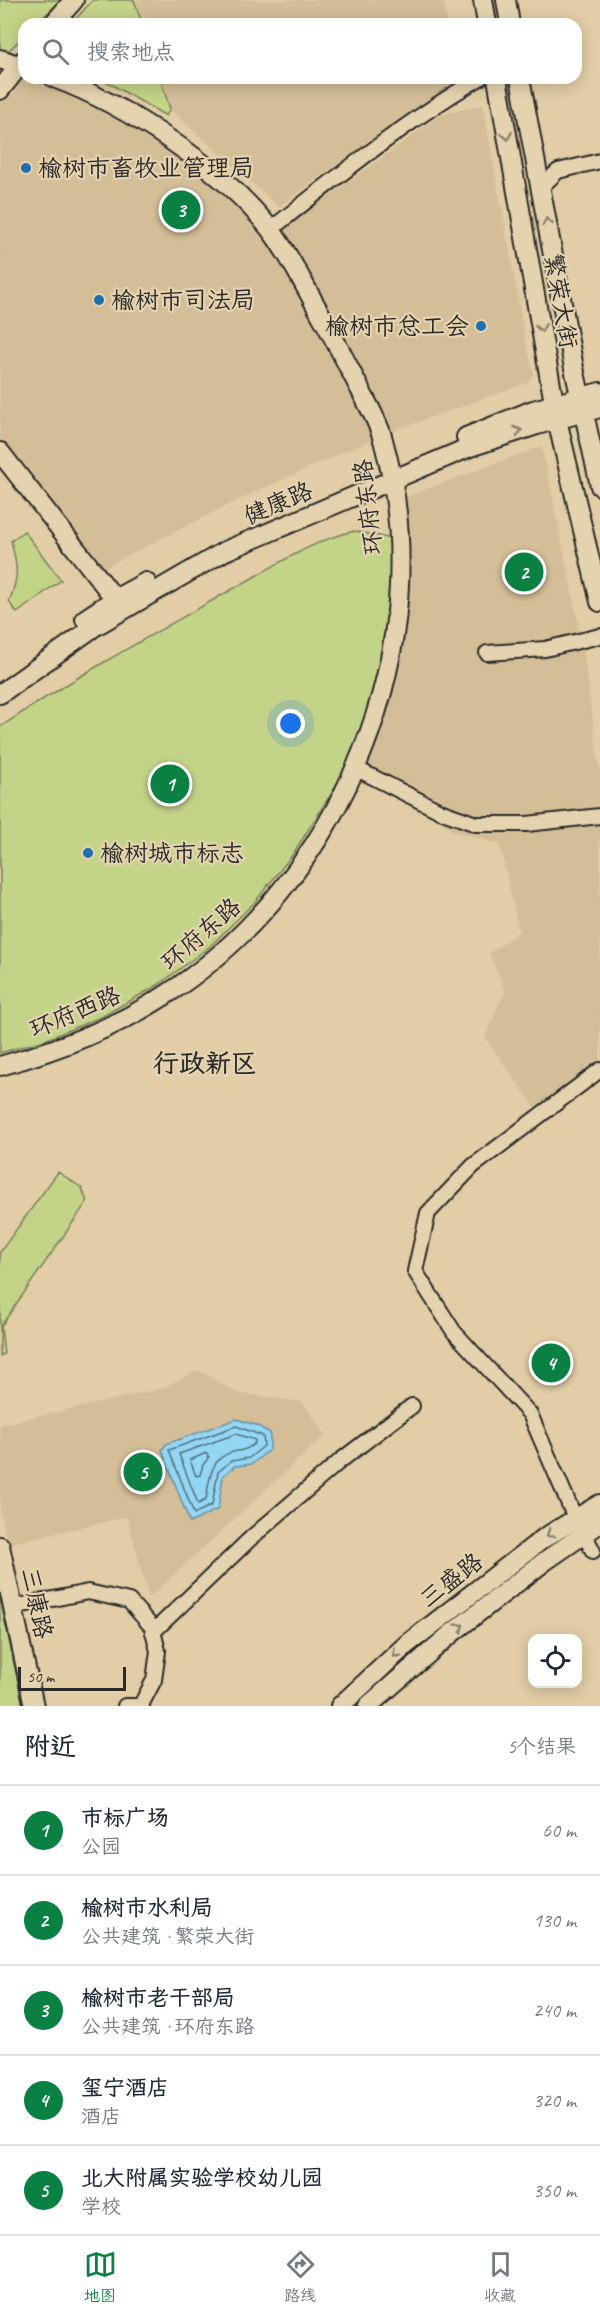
<!DOCTYPE html>
<html lang="zh">
<meta charset="utf-8">
<style>
:root{--surface:#fff;--page:#f6f6f7;--text:#1f2937;--muted:#747a83;--line:#e0e1e3;--accent:#0b8043}
body{margin:0;font-family:Caveat,"LXGW WenKai TC",sans-serif;background:var(--page);color:var(--text)}
.controls{position:absolute;right:18px;bottom:18px;display:grid;overflow:hidden;border-radius:12px;box-shadow:0 3px 15px #0003}
.controls button{width:54px;height:54px;display:grid;place-items:center;padding:0;border:0;border-bottom:2px solid var(--line);background:var(--surface);color:var(--text);font:30px sans-serif}
.scale{position:absolute;left:18px;bottom:15px;width:108px;box-sizing:border-box;padding-left:6px;border:3px solid #2b2b2b;border-top:0;font-size:16px;line-height:21px;white-space:nowrap;color:#2b2b2b;-webkit-text-stroke:4px #e5d3b0;paint-order:stroke}
.you{position:absolute;left:291px;top:724px;width:21px;height:21px;margin:-15px;border:4px solid #fff;border-radius:50%;background:#1a73e8;box-shadow:0 0 0 9px #1a73e833}
.badge{display:grid;place-items:center;width:39px;height:39px;border-radius:50%;background:var(--accent);color:#fff;font-size:20px;font-weight:700}
.pin{position:absolute;translate:-50% -50%;border:3px solid #fff;box-shadow:0 2px 6px #0006}
.list{margin:0;padding:0;list-style:none}
h2{display:flex;justify-content:space-between;align-items:center;height:78px;margin:0;padding:0 24px;font-size:26px}
h2 small{font-size:20px;font-weight:400;color:var(--muted)}
.list li{display:grid;grid-template-columns:39px 1fr auto;gap:18px;align-items:center;box-sizing:border-box;height:90px;padding:0 24px;border-top:2px solid var(--line)}
.list b{display:block;font-size:22px;white-space:nowrap}
.list p{margin:0;font-size:20px;white-space:nowrap;color:var(--muted)}
.list em{font-size:20px;font-style:normal;color:var(--muted)}
.icon{flex:none;width:33px;height:33px;fill:none;stroke:currentColor;stroke-width:2;stroke-linecap:round;stroke-linejoin:round}
.map{position:relative;flex:none;width:600px;height:1706px;overflow:hidden}
.search{position:absolute;background:var(--surface);box-shadow:0 3px 15px #0003;left:18px;right:18px;top:18px;height:66px;display:flex;align-items:center;gap:15px;box-sizing:border-box;padding:0 21px;border-radius:18px;color:var(--muted);font-size:22px}
.sheet{height:528px;background:var(--surface)}
nav{display:flex;justify-content:space-around;align-items:center;box-sizing:border-box;height:84px;border-top:2px solid var(--line);background:var(--surface);font-size:16px;color:var(--muted)}
nav a{display:grid;justify-items:center;gap:3px}
nav .on{color:var(--accent)}
.map>svg:first-child{display:block}
.built{fill:#d4be98}
.green{fill:#c3d489;stroke:#77805a;stroke-width:1.5}
.water{fill:#93d7f5;stroke:#6992a4;stroke-width:1.5}
.lines{fill:none;stroke-linecap:round;stroke-linejoin:round}
.shore{stroke:#55707c;stroke-width:1.5}
.street-casing{stroke:#2b2b2b;stroke-width:18}
.secondary-casing{stroke:#2b2b2b;stroke-width:22}
.street{stroke:#e5d3b0;stroke-width:14}
.secondary{stroke:#e5d3b0;stroke-width:18}
.oneway{stroke:#887f6e}
.poi-dot{fill:#1f6fb2;stroke:#e5d3b0;stroke-width:2}
.labels{text-anchor:middle;stroke-width:4.5;stroke-linejoin:round;paint-order:stroke}
.poi-label{font-size:24px;fill:#2b2b2b;stroke:#e5d3b0;text-anchor:start}
.street-label{font-size:24px;fill:#2b2b2b;stroke:#e5d3b0}
.neighbourhood-label{font-size:26px;font-weight:bold;fill:#2b2b2b;stroke:#e5d3b0}
</style>
<div class="map">
<svg width="600" height="1706" viewBox="0 0 600 1706">
<rect width="100%" height="100%" fill="#e2cda6"/>
<filter id="ink" filterUnits="userSpaceOnUse"><feTurbulence type="fractalNoise" baseFrequency=".0167" numOctaves="2"/><feDisplacementMap in="SourceGraphic" scale="12" xChannelSelector="R" yChannelSelector="G"/><feConvolveMatrix kernelMatrix="1 2 1 2 8 2 1 2 1" color-interpolation-filters="sRGB"/></filter>
<g filter="url(#ink)">
<g class="built">
<path d="M 134,0 L 443,0 L 448,24 L 142,24 Z"/>
<path d="M 24,67 L 24,78 L 48,78 L 131,115 L 270,230 L 343,186 L 442,114 L 483,105 L 526,343 L 534,374 L 527,383 L 382,435 L 238,500 L 94,573 L 0,452 L 0,90 Z"/>
<path d="M 160,78 L 458,78 L 459,80 L 395,123 L 279,207 L 170,109 Z"/>
<path d="M 542,446 L 582,641 L 600,772 L 600,1070 L 540,1114 L 485,1038 L 505,991 L 489,953 L 519,932 L 500,844 L 453,831 L 369,767 L 400,660 L 406,579 L 395,501 Z"/>
<path d="M 198,1370 L 237,1393 L 303,1402 L 325,1435 L 149,1598 L 127,1517 L 7,1544 L 0,1508 L 0,1425 L 160,1389 Z"/>
</g>
<g class="green">
<path d="M 0,0 L 61,0 L 36,24 L 24,24 L 24,36 L 0,59 Z"/>
<path d="M 93,0 L 134,0 L 142,24 L 71,24 Z"/>
<path d="M 100,78 L 160,78 L 170,109 L 166,116 Z"/>
<path d="M 24,531 L 61,580 L 17,613 L 9,602 C 19,577 18,567 11,541 Z"/>
<path d="M 354,531 L 398,540 L 397,592 L 355,768 L 327,800 L 293,854 L 254,903 L 209,947 L 158,985 L 103,1016 L 45,1040 L 0,1053 L 0,727 C 75,677 153,634 231,590 C 270,569 310,541 354,531 Z"/>
<path d="M 58,1172 L 82,1188 L 87,1202 L 1,1326 L 4,1354 L 0,1356 L 0,1252 Z"/>
<path d="M 0,1598 L 23,1706 L 0,1706 Z"/>
</g>
<path class="water" d="M 236,1419 L 256,1425 L 270,1433 L 270,1449 L 252,1464 L 235,1466 L 223,1476 L 218,1509 L 190,1523 L 162,1450 L 166,1444 Z"/>
<g class="lines">
<g class="shore">
<path d="M 236,1426 L 263,1436 L 264,1446 L 249,1458 L 231,1461 L 218,1472 L 212,1505 L 194,1514 L 169,1450 Z"/>
<path d="M 236,1434 L 255,1440 L 255,1443 C 247,1450 243,1450 233,1452 C 210,1457 209,1481 206,1500 L 198,1504 L 179,1454 Z"/>
<path d="M 206,1453 L 209,1457 L 203,1465 L 200,1475 L 196,1476 L 190,1460 Z"/>
</g>
<g class="street-casing">
<g id="street">
<path d="M 541,187 L 558,171 L 600,161"/>
<path d="M 270,230 C 338,176 405,122 480,78"/>
<path d="M 487,653 L 545,649 L 600,636"/>
<path d="M 355,768 L 440,811 L 476,824 L 527,824 L 600,816"/>
<path d="M 593,1551 L 572,1511 L 530,1414 L 454,1332 L 415,1271 L 428,1213 L 473,1166 L 600,1070"/>
<path d="M 13,1607 L 88,1592 L 129,1601 L 152,1627 L 158,1651 L 154,1680 L 141,1705"/>
<path d="M 153,1632 L 251,1538 L 340,1461 L 412,1406"/>
<path d="M 125,1706 L 142,1706"/>
</g>
</g>
<g class="secondary-casing">
<g id="secondary">
<path d="M 483,0 L 487,24"/>
<path d="M 506,0 L 510,24"/>
<path d="M 53,24 L 74,0"/>
<path d="M 0,59 L 24,67"/>
<path d="M 497,78 L 557,420 L 600,602"/>
<path d="M 520,78 L 574,368 L 600,486"/>
<path d="M 0,90 L 24,60"/>
<path d="M 466,437 L 533,410 L 600,392"/>
<path d="M 0,452 L 115,599"/>
<path d="M 85,619 L 115,599 L 146,582"/>
<path d="M 0,694 L 94,627 L 225,551 L 470,447 L 537,425 L 600,408"/>
<path d="M 0,1066 C 58,1050 113,1029 164,996 C 342,882 441,645 383,440 C 379,423 369,407 361,391 C 348,366 335,340 321,315 C 305,287 290,255 270,229 C 222,168 127,105 54,78"/>
<path d="M 0,1546 L 34,1706"/>
<path d="M 340,1706 L 406,1645 L 544,1538 L 600,1504"/>
<path d="M 368,1706 L 452,1633 L 545,1561 L 600,1523"/>
</g>
</g>
<use href="#street" class="street"/>
<use href="#secondary" class="secondary"/>
</g>
<defs><path id="oneway-chevron" d="M-2-3.5L2.5 0L-2 3.5" fill="none" stroke-width="1.6" stroke-linecap="round" stroke-linejoin="round" transform="scale(1.5)"/></defs>
<g class="oneway">
<use href="#oneway-chevron" transform="translate(507 136) rotate(80)"/>
<use href="#oneway-chevron" transform="translate(547 222) rotate(-101)"/>
<use href="#oneway-chevron" transform="translate(541 328) rotate(80)"/>
<use href="#oneway-chevron" transform="translate(518 431) rotate(-18)"/>
<use href="#oneway-chevron" transform="translate(550 1534) rotate(145)"/>
<use href="#oneway-chevron" transform="translate(460 1627) rotate(-37)"/>
<use href="#oneway-chevron" transform="translate(396 1654) rotate(137)"/>
</g>
</g>
<g class="poi-dot">
<circle cx="26" cy="168" r="6"/>
<circle cx="99" cy="300" r="6"/>
<circle cx="481" cy="326" r="6"/>
<circle cx="88" cy="853" r="6"/>
</g>
<g class="labels">
<g class="poi-label">
<text x="38" y="176">榆树市畜牧业管理局</text>
<text x="111" y="308">榆树市司法局</text>
<text x="469" y="334" text-anchor="end">榆树市总工会</text>
<text x="100" y="861">榆树城市标志</text>
</g>
<g class="street-label">
<text transform="translate(561 301) rotate(80)" y="8">繁荣大街</text>
<text transform="translate(278 503) rotate(-23)" y="8">健康路</text>
<text transform="translate(368 507) rotate(-97)" y="8">环府东路</text>
<text transform="translate(201 934) rotate(-41)" y="8">环府东路</text>
<text transform="translate(75 1012) rotate(-23)" y="8">环府西路</text>
<text transform="translate(451 1580) rotate(-38)" y="8">三盛路</text>
<text transform="translate(37 1603) rotate(78)" y="8">三康路</text>
</g>
<g class="neighbourhood-label">
<text x="205" y="1072">行政新区</text>
</g>
</g>
</svg>
<div class="controls">
<button><svg class="icon" aria-label="locate" viewBox="0 0 24 24"><circle cx="12" cy="12" r="6"/><path d="M12 2v4M12 18v4M2 12h4M18 12h4"/></svg></button>
</div>
<div class="scale">50 m</div>
<div class="you"></div>
<div class="pin badge" style="left:170px;top:784px">1</div>
<div class="pin badge" style="left:524px;top:572px">2</div>
<div class="pin badge" style="left:181px;top:210px">3</div>
<div class="pin badge" style="left:551px;top:1363px">4</div>
<div class="pin badge" style="left:143px;top:1472px">5</div>
<div class="search"><svg class="icon" aria-label="search" viewBox="0 0 24 24"><circle cx="10" cy="10" r="6"/><path d="M15 15l6 6"/></svg>搜索地点</div>
</div>
<section class="sheet">
<h2>附近<small>5个结果</small></h2>
<ul class="list">
<li><span class="badge">1</span><div><b>市标广场</b><p>公园</p></div><em>60 m</em></li>
<li><span class="badge">2</span><div><b>榆树市水利局</b><p>公共建筑 · 繁荣大街</p></div><em>130 m</em></li>
<li><span class="badge">3</span><div><b>榆树市老干部局</b><p>公共建筑 · 环府东路</p></div><em>240 m</em></li>
<li><span class="badge">4</span><div><b>玺宁酒店</b><p>酒店</p></div><em>320 m</em></li>
<li><span class="badge">5</span><div><b>北大附属实验学校幼儿园</b><p>学校</p></div><em>350 m</em></li>
</ul>
</section>
<nav>
<a class="on"><svg class="icon" aria-label="map" viewBox="0 0 24 24"><path d="M3 6l6-2 6 2 6-2v14l-6 2-6-2-6 2zM9 4v14M15 6v14"/></svg>地图</a>
<a><svg class="icon" aria-label="directions" viewBox="0 0 24 24"><path d="M12 3l9 9-9 9-9-9zM9 14v-3h6M13 9l2 2-2 2"/></svg>路线</a>
<a><svg class="icon" aria-label="saved" viewBox="0 0 24 24"><path d="M7 4h10v16l-5-4-5 4z"/></svg>收藏</a>
</nav>
